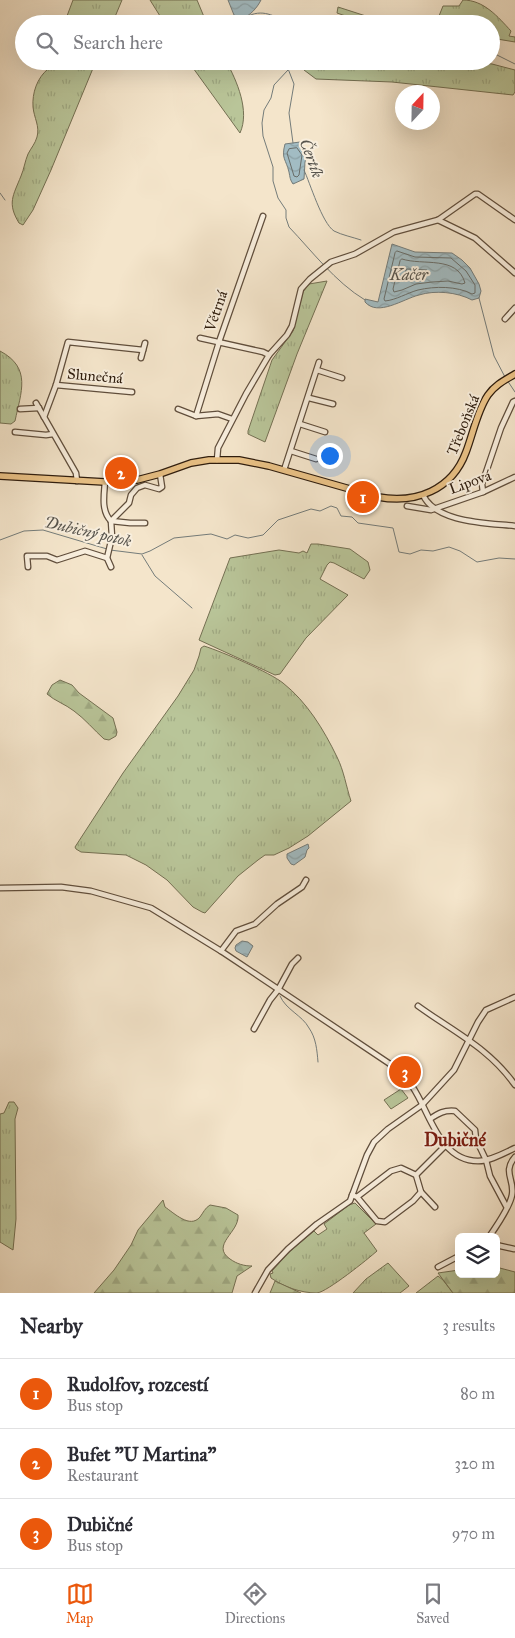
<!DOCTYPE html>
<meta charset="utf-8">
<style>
:root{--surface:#fff;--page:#f7f7f7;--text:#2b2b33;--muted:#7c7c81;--line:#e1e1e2;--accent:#ea580c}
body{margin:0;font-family:"IM FELL Great Primer",serif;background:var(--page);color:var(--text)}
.controls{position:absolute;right:15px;bottom:15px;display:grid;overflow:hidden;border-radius:8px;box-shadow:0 5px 20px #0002}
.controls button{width:45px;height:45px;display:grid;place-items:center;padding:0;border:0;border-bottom:1px solid var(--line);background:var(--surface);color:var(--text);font:25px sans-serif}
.compass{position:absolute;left:395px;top:85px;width:45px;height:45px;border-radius:50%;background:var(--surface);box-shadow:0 5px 20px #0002;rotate:22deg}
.you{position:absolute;left:329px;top:455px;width:18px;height:18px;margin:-12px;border:4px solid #fff;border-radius:50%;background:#1a73e8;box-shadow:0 0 0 8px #1a73e833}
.badge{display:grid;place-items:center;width:32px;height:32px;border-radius:50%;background:var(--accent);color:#fff;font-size:16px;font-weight:700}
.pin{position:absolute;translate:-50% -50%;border:2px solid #fff;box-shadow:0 1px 5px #0006}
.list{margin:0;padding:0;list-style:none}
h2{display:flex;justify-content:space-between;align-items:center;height:65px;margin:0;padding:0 20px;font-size:21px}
h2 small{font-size:16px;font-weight:400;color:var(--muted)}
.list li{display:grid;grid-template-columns:32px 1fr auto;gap:15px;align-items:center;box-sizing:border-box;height:70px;padding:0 20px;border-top:1px solid var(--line)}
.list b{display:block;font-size:19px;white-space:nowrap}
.list p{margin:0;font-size:16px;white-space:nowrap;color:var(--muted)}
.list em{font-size:16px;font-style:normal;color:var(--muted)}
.icon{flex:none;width:28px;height:28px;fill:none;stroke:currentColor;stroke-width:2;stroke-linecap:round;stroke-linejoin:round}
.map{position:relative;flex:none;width:515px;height:1293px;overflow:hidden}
.search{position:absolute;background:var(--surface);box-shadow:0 5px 20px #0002;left:15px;right:15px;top:15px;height:55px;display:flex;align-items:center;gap:12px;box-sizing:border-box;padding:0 18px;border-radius:28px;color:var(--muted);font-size:19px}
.sheet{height:275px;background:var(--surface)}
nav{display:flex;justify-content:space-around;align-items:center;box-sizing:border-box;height:70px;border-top:1px solid var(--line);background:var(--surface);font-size:14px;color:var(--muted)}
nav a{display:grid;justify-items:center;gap:2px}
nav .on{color:var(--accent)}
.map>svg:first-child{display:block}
.grass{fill:url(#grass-tufts);stroke:#747053}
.forest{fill:url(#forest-firs);stroke:#747053}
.park{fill:#b9c599;stroke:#747053}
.water{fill:url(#water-waves);stroke:#747c7a}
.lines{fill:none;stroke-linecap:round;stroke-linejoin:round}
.shore{stroke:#686c68;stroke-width:1}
.stream{stroke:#747c7a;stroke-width:1}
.minor-casing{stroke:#604e3c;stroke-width:7}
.major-casing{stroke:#2e1c0d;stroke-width:8}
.minor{stroke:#f8eedd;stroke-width:4.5}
.major{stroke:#eac286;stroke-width:5.5}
.labels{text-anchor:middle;stroke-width:4;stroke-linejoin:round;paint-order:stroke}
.street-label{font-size:15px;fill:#2e1c0d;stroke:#f8eedd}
.water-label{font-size:16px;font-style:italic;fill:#57544d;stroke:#f8eedd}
.quarter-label{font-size:18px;font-weight:bold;fill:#7a1f14;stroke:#f8eedd}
</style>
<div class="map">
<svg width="515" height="1293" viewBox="0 0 515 1293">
<defs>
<pattern id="grass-tufts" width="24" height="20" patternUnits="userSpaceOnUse" patternTransform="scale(1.25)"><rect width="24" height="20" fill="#b9c599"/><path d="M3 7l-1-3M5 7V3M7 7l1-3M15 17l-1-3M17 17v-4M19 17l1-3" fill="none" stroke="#9fa983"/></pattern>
<pattern id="forest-firs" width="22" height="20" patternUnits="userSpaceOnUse" patternTransform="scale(1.25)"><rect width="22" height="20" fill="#b9c599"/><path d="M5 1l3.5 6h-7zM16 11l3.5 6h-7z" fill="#9fa983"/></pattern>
<pattern id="water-waves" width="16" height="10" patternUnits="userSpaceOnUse" patternTransform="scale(1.25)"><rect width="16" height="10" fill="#a2bcc3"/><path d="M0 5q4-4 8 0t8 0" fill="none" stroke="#8ca1a6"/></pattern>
</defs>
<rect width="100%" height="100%" fill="#f4e5cb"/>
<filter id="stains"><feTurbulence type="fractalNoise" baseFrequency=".004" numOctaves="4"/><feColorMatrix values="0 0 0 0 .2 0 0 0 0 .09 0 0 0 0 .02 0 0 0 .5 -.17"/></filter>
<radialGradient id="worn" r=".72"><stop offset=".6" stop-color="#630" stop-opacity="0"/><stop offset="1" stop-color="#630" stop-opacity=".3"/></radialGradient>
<g class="grass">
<path d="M 73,0 L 122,0 L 112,24 L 64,24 Z"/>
<path d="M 150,0 L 197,0 L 207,24 L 165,24 Z"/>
<path d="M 463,0 C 484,0 498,17 511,31 L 509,36 L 515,37 L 515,42 L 491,38 L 491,32 L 493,32 L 496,28 C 491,22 490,24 483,24 L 484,22 L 481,19 L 439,16 L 443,6 L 459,6 Z"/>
<path d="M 338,7 L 369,17 L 449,24 L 379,24 L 357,20 L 337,13 Z"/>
<path d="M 49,61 L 96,61 L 51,170 L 33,210 L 23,225 L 19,223 C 7,203 13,196 21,176 C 24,169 25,161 28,154 C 31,148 35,144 37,137 C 40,126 34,118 33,107 C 32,93 37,78 48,69 Z"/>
<path d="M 188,61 L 226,61 C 237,81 250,111 240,133 Z"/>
<path d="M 301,61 L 425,61 L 445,65 L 469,61 L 492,64 L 515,70 L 515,92 L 513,95 L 392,82 L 316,79 L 304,70 Z"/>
<path d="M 327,281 L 297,354 L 265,442 L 248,434 L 248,431 L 272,360 L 293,331 L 303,292 L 309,284 Z"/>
<path d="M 0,351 C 32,368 21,392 15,421 L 11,424 L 0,423 Z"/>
<path d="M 311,544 L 318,544 L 350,549 L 368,562 L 370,570 L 364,579 L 334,563 L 330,562 L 327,565 L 320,579 L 348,595 L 306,638 L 280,674 L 275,675 L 199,640 L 230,558 L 279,550 L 299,553 L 303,551 L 307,553 Z"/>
<path d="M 204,646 C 223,652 269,672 283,683 C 307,702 324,730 337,757 C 344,771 346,786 351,801 L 308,836 L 289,848 L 274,855 L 265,855 L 258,860 L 238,876 L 205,913 L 202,912 L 193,907 L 167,880 L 146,865 L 126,855 L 81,852 L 76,849 L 75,847 L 123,773 L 178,696 L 194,670 L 199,656 L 201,648 Z"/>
<path d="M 9,1102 L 14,1102 L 18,1108 L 15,1119 L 16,1219 L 13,1250 L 0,1242 L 0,1114 L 4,1113 Z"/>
<path d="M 355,1203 L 376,1224 L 364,1233 L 377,1251 C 368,1259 327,1292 317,1293 C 301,1293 284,1287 271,1278 L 270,1274 L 273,1273 L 272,1271 L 288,1253 L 314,1231 L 318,1235 L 327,1229 L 324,1224 L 349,1205 Z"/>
<path d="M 388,1263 L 409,1286 L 400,1293 L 353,1293 L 366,1279 Z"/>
<path d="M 438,1276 L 443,1280 L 453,1293 L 416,1293 Z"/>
</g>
<g class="forest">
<path d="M 60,680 L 72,685 L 79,693 L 113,718 L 117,732 L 116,736 L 109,740 L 104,739 C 94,730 85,719 74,711 C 65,704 55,701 47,694 L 52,685 Z"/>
<path d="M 163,1200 L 165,1207 C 174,1213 190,1229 200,1217 C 203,1213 205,1208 210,1205 L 226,1208 L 238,1215 C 240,1232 210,1245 230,1259 C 237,1264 244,1266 252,1266 L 237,1276 L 232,1293 L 94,1293 L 114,1270 L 131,1245 L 138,1230 Z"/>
<path d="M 496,1267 L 515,1272 L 515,1293 L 453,1293 L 438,1273 L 459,1270 L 459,1274 L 496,1274 Z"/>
<path d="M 275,1281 L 277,1282 L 301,1293 L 270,1293 Z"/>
</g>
<path class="park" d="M 401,1089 L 408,1098 L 391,1109 L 384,1100 Z"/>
<g class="water">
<path d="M 228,0 L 261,0 C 257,8 250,16 241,19 L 234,15 Z"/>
<path d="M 300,142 L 304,146 L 307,155 L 305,162 L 304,179 L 293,184 C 290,180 290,177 289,172 C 286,159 281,159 285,144 Z"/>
<path d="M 392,244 L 415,252 L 452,253 L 462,260 L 470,268 L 479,284 L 481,291 L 479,298 L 472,300 C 457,292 435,290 419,295 C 403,299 378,317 365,302 L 365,299 L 378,302 Z"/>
<path d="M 308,844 L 309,848 L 307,850 L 305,857 L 294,865 L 291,864 L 287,858 L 287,854 Z"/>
<path d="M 242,941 L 248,942 L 253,946 L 247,957 L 236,951 L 235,948 L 236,945 Z"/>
</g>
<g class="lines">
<g class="shore">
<path d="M 297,148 L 302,155 L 299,175 L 297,177 L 294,176 L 287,153 L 289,149 Z"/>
<path d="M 397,251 L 415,257 L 451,258 L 466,271 L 475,285 L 475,293 L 472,294 C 457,286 435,286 418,290 C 407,293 396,300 385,301 L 384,299 L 395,253 Z"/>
<path d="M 402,259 C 423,266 457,255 465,283 L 462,284 L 448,281 L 432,282 L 416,284 L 402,290 L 394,292 L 393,289 L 400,261 Z"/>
<path d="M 407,269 L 427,270 L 429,273 L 428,275 L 405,280 L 403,277 Z"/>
</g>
<g class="stream">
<path d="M 246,17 C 263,8 273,16 290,23"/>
<path d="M 246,17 L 254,21"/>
<path d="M 491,55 L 497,55 L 515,64"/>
<path d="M 285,61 L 294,84 L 289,113 L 293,143"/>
<path d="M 288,70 L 274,85 L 271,98 L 264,110 L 262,123 L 263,136 L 273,167 L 273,181 L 278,198 L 286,210 L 286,218 L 289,227 C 312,251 335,282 365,300"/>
<path d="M 304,170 C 310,183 322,223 334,231 C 342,235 352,237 361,240"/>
<path d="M 0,193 L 5,200"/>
<path d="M 479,298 L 494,356 L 505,377"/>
<path d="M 507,380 L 515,392"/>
<path d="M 0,540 L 24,531 L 43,530 L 107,549"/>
<path d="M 110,550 L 142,554 L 150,551 L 174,538 L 211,534 L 227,539 L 235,535 L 248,538 L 263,535 L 278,520 L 311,509 L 320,511 L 331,506 L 337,508 L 341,516 L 352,517 L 358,523 L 393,528 L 399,552 L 410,554 L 421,550 L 433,551 L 449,547 L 460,551 L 477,562 L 499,558 L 515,559"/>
<path d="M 142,555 L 155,576 L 192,608"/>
<path d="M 280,996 C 286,1010 302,1015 309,1028 C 316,1038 317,1050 318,1062"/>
</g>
<g class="minor-casing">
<g id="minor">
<path d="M 438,220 L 475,238 L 515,273"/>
<path d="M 505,319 L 515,308"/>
<path d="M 200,338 L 263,352 L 269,355"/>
<path d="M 141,358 L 145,343"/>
<path d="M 317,370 L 342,378"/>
<path d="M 56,385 L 132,392"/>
<path d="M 309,398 L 333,404"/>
<path d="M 36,403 L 76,473 L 77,481"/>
<path d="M 20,409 L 39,408"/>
<path d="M 178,409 L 196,416 L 218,414 L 232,419"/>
<path d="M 196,416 L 220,339 L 263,216"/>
<path d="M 44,417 L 56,385 L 68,342 L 143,350"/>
<path d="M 300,424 L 325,432"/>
<path d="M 15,432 L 46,435 L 53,434"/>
<path d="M 291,451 L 316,459"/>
<path d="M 217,460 L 218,448 L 246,394 L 269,355 L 287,335 L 292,326 L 301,289 L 310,279 L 331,262 L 355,254 L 394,232 L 438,220 L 475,194 L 478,194 L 515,220"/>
<path d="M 284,470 L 319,362"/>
<path d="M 105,482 C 104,495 101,511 111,521 L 112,537 L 107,558 L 111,567"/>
<path d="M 483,492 L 482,484 L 501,428 L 513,402 L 515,401"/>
<path d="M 423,495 C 436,523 488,523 515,526"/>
<path d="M 407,506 L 431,510 L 483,492 L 515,477"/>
<path d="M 111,521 L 129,503 L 131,495 L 137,488 L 145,485 L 159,489 L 162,487 L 160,474"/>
<path d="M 111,521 L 130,523 L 145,523"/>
<path d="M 28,567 L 27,556 L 47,556 L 57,560 L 85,551 L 107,558"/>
<path d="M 0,888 L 61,887 L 91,891 L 151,908 L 221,951 L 393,1066 C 400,1073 407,1079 412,1086 C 430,1112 439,1161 478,1161 C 491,1161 504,1153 515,1148"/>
<path d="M 221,951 L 236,931 L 255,924 L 277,904 L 302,887 L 306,880"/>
<path d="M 418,1006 C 454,1032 489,1048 515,1085"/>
<path d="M 254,1029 L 270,1000 L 278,990 L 292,964 L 298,958"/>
<path d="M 430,1119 C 439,1113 444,1110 455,1111 L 475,1130 L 476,1139 L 486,1160 L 490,1176 L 506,1206"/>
<path d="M 416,1175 L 446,1145"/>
<path d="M 421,1192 L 435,1207"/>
<path d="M 352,1195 L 357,1197 L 377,1221 L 385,1222 L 413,1201 L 421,1192 L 416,1175 L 401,1168 L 391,1171 L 357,1197"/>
<path d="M 489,1237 C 496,1227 510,1206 512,1195 C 515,1180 502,1172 515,1157"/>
<path d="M 496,1245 L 514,1249"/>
<path d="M 438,1267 L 459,1256"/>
<path d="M 255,1293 L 268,1270 L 288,1249 L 317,1224 L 350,1201 L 367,1155 L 374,1142 L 388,1129 L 422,1105 L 454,1070 L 478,1022 L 486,1010 L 515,997"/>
</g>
</g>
<g class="major-casing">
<path id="major" d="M 0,476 L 105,482 L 137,480 L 160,474 L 191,463 L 209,460 L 239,460 L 269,466 L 378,497 C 416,504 452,490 466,452 C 473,434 477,411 488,395 C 495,385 505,380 515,374"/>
</g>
<use href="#minor" class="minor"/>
<use href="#major" class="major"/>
</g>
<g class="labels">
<g class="street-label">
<text transform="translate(216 311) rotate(-71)" y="5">Větrná</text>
<text transform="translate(95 376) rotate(5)" y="5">Slunečná</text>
<text transform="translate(463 425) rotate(-68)" y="5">Třeboňská</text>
<text transform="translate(470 482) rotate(-20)" y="5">Lipová</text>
</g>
<g class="water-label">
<text transform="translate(312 158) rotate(70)" y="6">Čertík</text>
<text x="409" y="280">Kačer</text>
<text transform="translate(88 531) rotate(13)" y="6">Dubičný potok</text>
</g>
<g class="quarter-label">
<text x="455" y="1146">Dubičné</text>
</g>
</g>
<rect width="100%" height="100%" filter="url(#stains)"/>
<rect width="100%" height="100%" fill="url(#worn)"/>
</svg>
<div class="controls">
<button><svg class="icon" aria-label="layers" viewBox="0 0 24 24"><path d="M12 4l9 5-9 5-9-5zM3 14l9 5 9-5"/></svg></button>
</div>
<svg class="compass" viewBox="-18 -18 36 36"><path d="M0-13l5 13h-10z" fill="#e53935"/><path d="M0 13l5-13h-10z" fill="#7c7c81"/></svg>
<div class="you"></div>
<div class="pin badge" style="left:363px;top:497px">1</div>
<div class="pin badge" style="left:121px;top:473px">2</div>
<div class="pin badge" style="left:405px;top:1072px">3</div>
<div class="search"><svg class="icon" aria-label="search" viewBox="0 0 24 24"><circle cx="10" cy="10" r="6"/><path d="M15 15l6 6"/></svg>Search here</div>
</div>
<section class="sheet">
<h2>Nearby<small>3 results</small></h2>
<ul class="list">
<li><span class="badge">1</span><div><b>Rudolfov, rozcestí</b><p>Bus stop</p></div><em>80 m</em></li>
<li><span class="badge">2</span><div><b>Bufet &quot;U Martina&quot;</b><p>Restaurant</p></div><em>320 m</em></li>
<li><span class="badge">3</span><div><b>Dubičné</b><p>Bus stop</p></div><em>970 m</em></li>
</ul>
</section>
<nav>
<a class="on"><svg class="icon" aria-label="map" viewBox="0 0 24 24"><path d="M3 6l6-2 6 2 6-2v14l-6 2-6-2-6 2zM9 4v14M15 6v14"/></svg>Map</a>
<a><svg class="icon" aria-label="directions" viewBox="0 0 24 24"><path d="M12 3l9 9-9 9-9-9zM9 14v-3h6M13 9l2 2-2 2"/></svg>Directions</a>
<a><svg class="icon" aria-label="saved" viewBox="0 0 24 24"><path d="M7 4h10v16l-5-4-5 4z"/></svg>Saved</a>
</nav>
